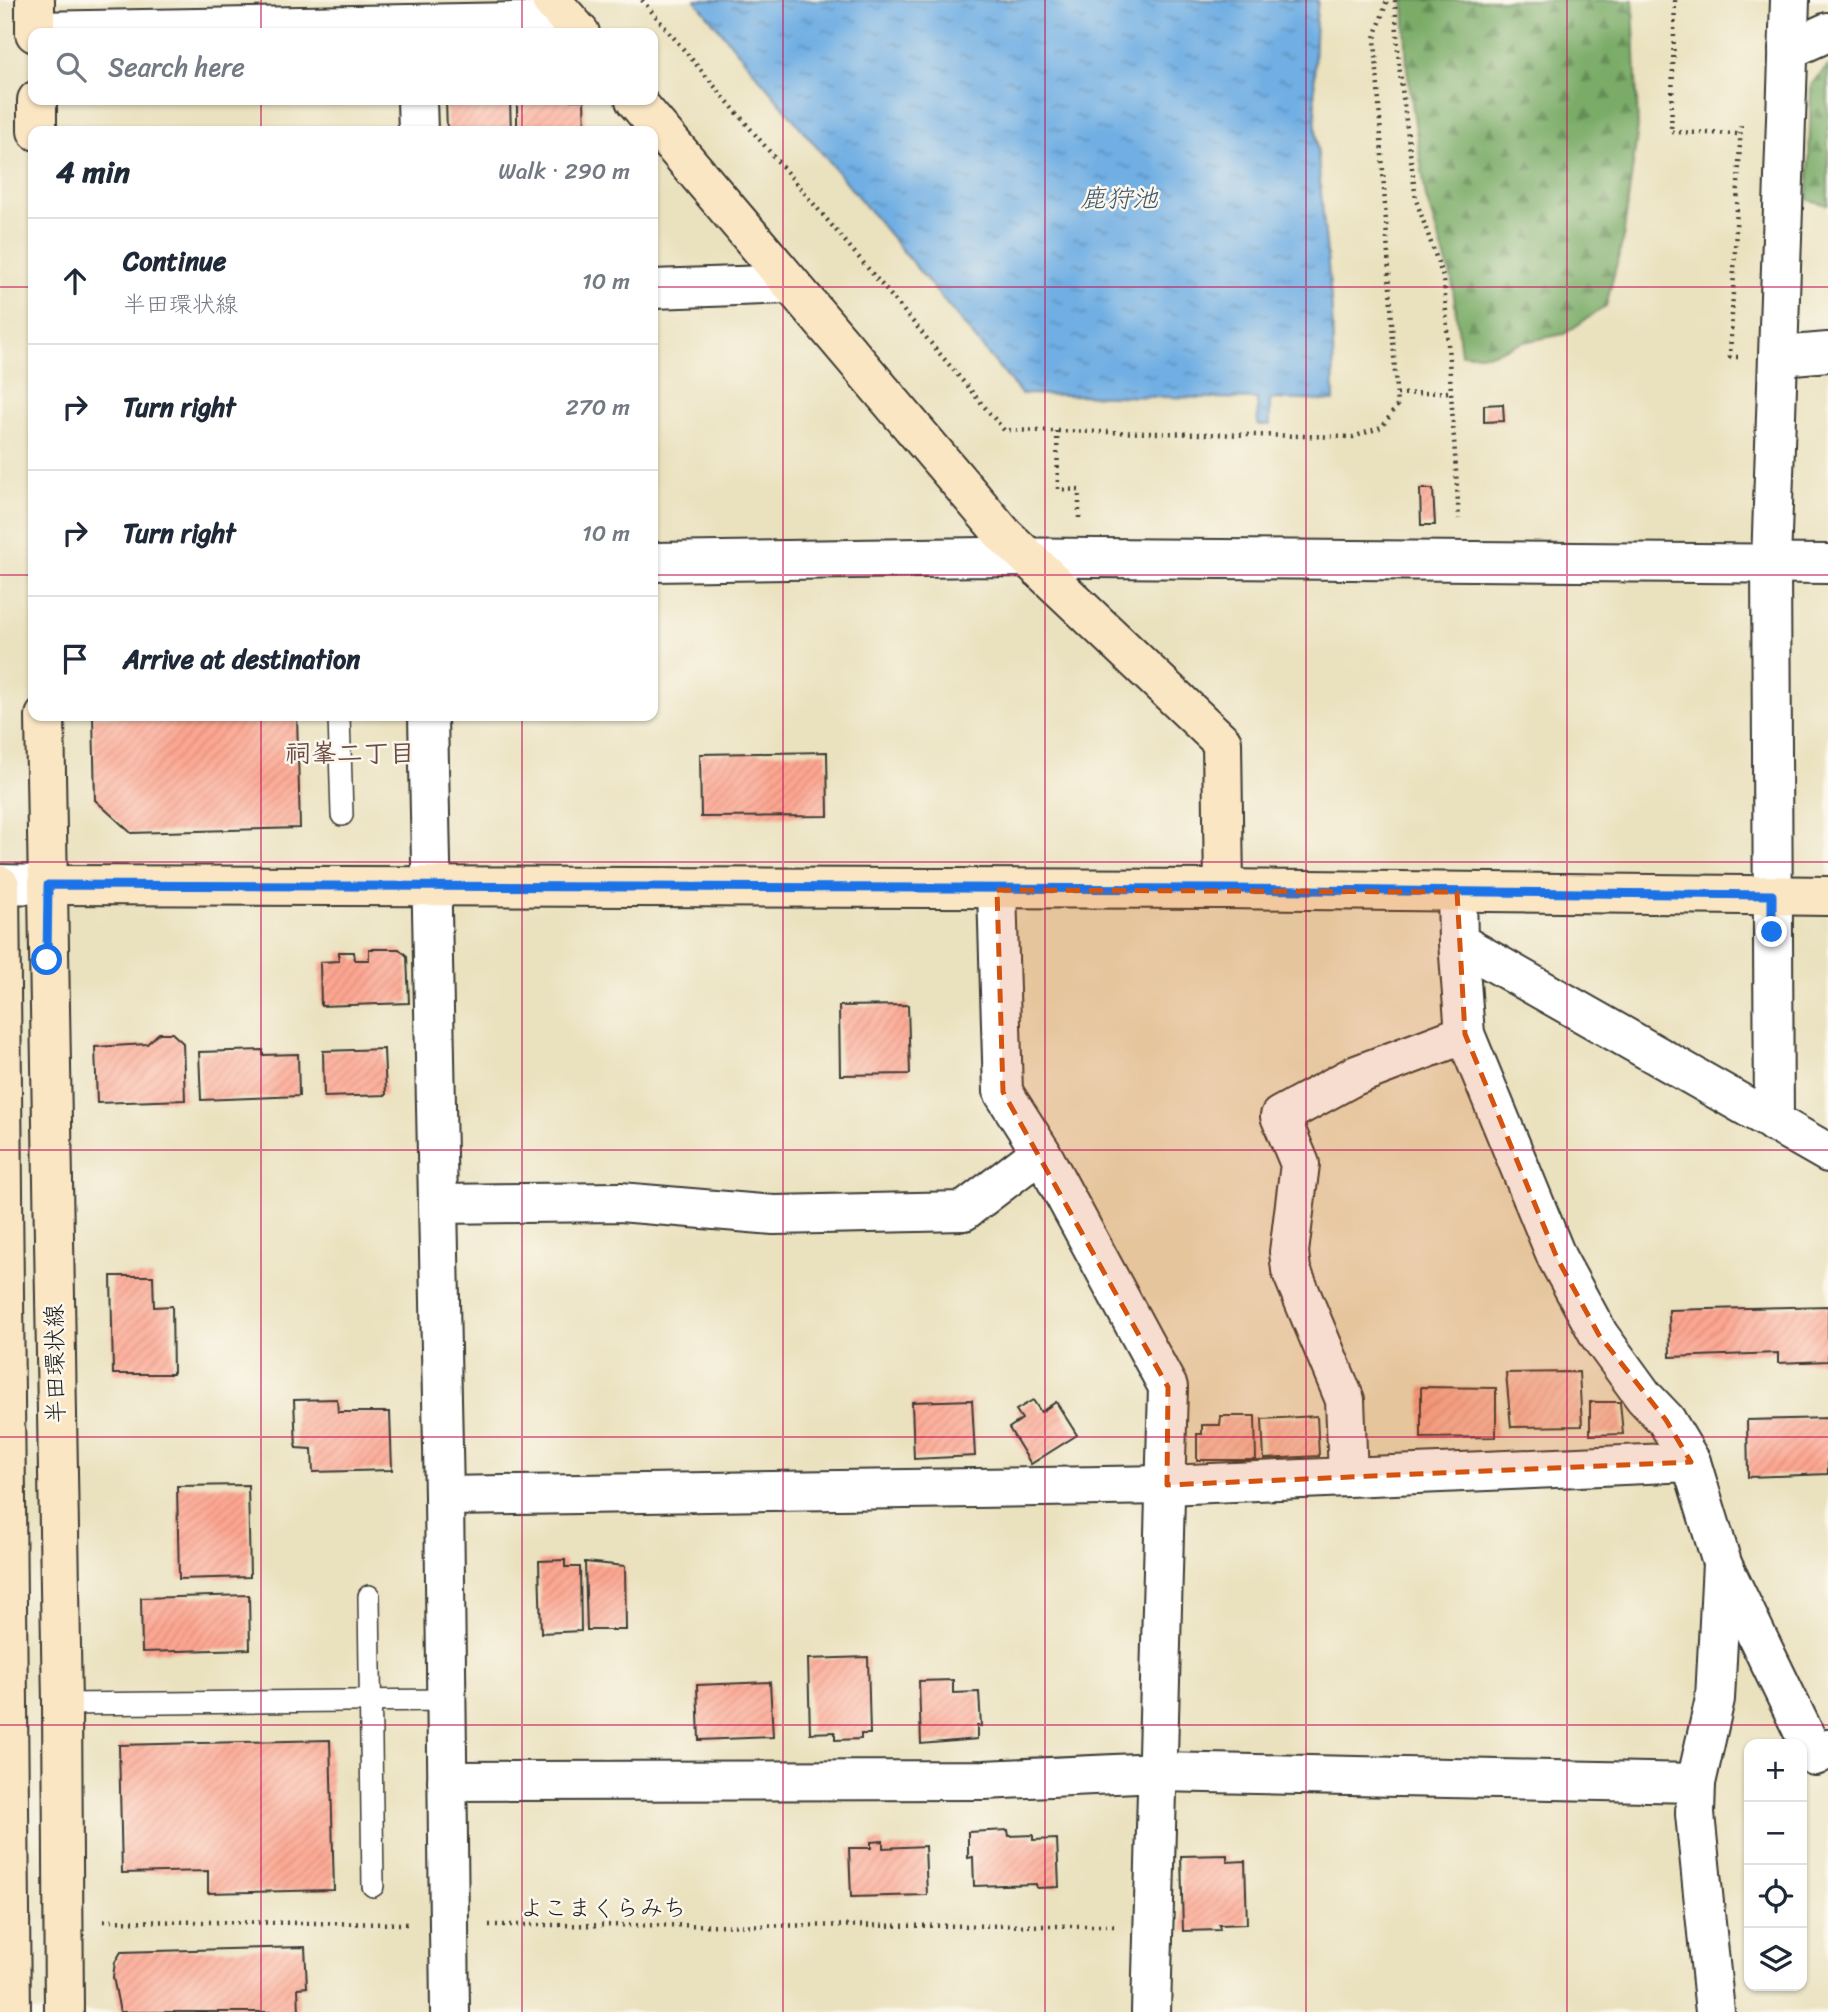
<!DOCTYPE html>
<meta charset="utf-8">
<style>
:root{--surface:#fff;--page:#f6f6f7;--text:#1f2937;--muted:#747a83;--line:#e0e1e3}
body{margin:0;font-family:Sriracha,"Klee One",sans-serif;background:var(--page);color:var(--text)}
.controls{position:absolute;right:21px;bottom:21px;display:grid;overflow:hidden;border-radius:14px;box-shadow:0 2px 5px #0004}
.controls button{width:63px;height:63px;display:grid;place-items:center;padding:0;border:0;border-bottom:2px solid var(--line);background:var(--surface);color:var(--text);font:35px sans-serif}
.stop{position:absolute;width:21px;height:21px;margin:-16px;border:5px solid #1a73e8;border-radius:50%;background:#fff}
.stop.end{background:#1a73e8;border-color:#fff;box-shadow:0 2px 7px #0008}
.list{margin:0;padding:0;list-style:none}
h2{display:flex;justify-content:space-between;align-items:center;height:91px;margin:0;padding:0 28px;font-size:30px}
h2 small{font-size:23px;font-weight:400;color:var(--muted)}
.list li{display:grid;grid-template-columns:46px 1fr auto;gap:21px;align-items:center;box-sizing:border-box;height:126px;padding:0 28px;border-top:2px solid var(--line)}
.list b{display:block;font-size:26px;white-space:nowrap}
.list p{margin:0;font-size:23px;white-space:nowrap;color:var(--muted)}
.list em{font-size:23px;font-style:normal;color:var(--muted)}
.icon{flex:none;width:38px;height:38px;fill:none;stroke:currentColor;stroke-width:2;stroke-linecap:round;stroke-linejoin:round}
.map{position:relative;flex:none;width:1828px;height:2012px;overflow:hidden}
.search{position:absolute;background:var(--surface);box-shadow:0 2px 5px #0004;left:28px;top:28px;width:630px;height:77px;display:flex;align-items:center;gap:18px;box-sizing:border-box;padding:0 24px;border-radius:14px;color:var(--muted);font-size:26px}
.panel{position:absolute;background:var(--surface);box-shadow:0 2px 5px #0004;left:28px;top:126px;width:630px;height:595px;border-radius:14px}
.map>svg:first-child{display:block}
.forest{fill:url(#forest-firs);stroke:#4b6442;stroke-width:2}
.water{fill:url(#water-ripples);stroke:#466580;stroke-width:2}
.building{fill:url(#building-hatch)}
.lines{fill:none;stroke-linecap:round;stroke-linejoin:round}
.lane-casing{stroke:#3b3a34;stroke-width:24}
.street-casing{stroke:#3b3a34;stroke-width:42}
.secondary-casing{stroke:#3b3a34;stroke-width:42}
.path{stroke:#3b3a34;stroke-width:4.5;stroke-dasharray:2 5;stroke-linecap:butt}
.lane{stroke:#fff;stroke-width:21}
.street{stroke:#fff;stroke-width:38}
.secondary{stroke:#fbe6c4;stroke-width:38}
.route{stroke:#1a73e8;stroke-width:9}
.marked{fill:#d4530e;fill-opacity:0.2;stroke:#d4530e;stroke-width:5;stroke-dasharray:14 9;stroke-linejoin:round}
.grid{fill:none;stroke:#c2185b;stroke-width:2;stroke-opacity:0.55}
.labels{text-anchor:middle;stroke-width:5;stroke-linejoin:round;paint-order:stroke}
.street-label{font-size:24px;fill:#1c1c1c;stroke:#fbf7ec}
.water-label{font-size:26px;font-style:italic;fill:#3e566c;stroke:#fbf7ec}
.neighbourhood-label{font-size:26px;font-weight:bold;fill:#6b4c45;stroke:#fbf7ec}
</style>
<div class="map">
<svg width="1828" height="2012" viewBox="0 0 1828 2012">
<defs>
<pattern id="forest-firs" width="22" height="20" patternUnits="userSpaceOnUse" patternTransform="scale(1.75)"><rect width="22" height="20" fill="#7aac68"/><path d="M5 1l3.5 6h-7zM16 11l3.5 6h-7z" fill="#638b55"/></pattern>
<pattern id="water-ripples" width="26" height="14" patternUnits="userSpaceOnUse" patternTransform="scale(1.75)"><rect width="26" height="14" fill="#70aee3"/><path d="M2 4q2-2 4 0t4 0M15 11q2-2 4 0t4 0" fill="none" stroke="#5b8db7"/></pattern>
<pattern id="building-hatch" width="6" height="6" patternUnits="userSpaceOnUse" patternTransform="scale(1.75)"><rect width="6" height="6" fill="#fda691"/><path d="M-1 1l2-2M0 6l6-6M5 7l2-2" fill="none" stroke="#d88e7c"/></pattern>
</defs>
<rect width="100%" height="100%" fill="#fbf7ec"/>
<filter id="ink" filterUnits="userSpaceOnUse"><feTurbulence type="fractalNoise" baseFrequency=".0143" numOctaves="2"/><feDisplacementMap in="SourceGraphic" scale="14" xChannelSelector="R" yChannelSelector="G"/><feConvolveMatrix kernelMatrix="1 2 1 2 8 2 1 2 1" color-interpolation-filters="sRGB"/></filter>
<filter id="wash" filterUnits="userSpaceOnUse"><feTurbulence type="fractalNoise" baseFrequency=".00686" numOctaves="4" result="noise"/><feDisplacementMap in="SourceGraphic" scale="28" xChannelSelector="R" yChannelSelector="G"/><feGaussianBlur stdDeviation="1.57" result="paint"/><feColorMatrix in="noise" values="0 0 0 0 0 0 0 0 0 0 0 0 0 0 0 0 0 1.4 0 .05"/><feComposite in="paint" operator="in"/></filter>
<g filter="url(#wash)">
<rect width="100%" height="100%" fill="#eae1be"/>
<g class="forest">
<path d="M 1404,0 L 1633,0 L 1638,127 L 1623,239 L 1606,306 L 1564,334 L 1524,342 L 1490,354 L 1461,354 L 1452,280 L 1426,198 L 1407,69 Z"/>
<path d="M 1828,66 L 1828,205 L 1808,200 L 1811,85 Z"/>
</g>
<path class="water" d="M 695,0 L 1318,0 C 1307,99 1323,200 1331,299 C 1334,333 1333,367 1334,401 L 1270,399 L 1270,425 L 1258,425 L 1257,399 L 1021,394 Z"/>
<g id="blocks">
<g class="building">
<path d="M 446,100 L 510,100 L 511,131 L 447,131 Z"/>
<path d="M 517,100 L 584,100 L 585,131 L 517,131 Z"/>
<path d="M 1503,404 L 1504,421 L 1484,422 L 1484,405 Z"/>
<path d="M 1420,489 L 1433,489 L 1435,525 L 1421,525 Z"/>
<path d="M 93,716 L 297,716 L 300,828 L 131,833 L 95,800 Z"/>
<path d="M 827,752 L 828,816 L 701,817 L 700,754 Z"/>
<path d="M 369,949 L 399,949 L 407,956 L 409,1003 L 321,1006 L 320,962 L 339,961 L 339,952 L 354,952 L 355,960 L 369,960 Z"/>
<path d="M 908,1005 L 910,1074 L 840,1075 L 839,1006 Z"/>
<path d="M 159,1033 L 172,1033 L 183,1043 L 185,1100 L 97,1103 L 95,1047 L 147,1044 Z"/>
<path d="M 384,1049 L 386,1095 L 324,1097 L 323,1051 Z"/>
<path d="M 263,1050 L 263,1055 L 298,1054 L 299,1096 L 201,1100 L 199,1052 Z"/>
<path d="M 111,1276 L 153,1276 L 154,1307 L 172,1306 L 173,1374 L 113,1374 Z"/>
<path d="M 1828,1306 L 1828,1361 L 1778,1363 L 1778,1353 L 1670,1357 L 1669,1310 Z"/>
<path d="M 1579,1372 L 1582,1426 L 1511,1427 L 1506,1373 Z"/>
<path d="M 1421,1387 L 1496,1388 L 1496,1437 L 1421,1438 Z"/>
<path d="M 337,1399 L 338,1412 L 390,1412 L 392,1470 L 313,1472 L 312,1449 L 296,1448 L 294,1400 Z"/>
<path d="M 972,1400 L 975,1456 L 914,1459 L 912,1402 Z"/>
<path d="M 1033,1400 L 1041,1412 L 1056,1402 L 1077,1435 L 1031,1464 L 1009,1428 L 1022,1419 L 1016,1410 Z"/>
<path d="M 1590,1402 L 1620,1402 L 1623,1434 L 1590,1435 Z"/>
<path d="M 1221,1416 L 1255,1416 L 1256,1460 L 1197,1460 L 1197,1434 L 1202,1434 L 1202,1425 L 1220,1425 Z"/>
<path d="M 1317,1416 L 1319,1456 L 1264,1459 L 1262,1419 Z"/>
<path d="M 1828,1418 L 1828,1474 L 1748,1477 L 1747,1420 Z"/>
<path d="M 248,1485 L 250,1577 L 179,1579 L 177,1486 Z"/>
<path d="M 565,1560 L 565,1567 L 580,1567 L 581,1631 L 541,1633 L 539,1561 Z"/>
<path d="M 585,1562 L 625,1566 L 626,1630 L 587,1630 Z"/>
<path d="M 249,1595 L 250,1649 L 142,1652 L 141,1598 Z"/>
<path d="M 868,1657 L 870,1734 L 861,1734 L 861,1739 L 835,1740 L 835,1732 L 810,1733 L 808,1659 Z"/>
<path d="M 953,1680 L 953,1693 L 979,1692 L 981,1726 L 977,1726 L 977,1739 L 921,1744 L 919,1681 Z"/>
<path d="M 770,1682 L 773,1737 L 699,1740 L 697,1685 Z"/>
<path d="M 330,1740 L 334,1890 L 208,1893 L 208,1871 L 122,1873 L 119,1745 Z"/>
<path d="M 1008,1830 L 1009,1836 L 1033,1835 L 1033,1840 L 1057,1839 L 1059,1887 L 1037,1888 L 1036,1884 L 974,1886 L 973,1857 L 968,1858 L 968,1832 Z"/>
<path d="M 883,1841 L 883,1848 L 925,1846 L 927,1895 L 851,1897 L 849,1848 L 871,1848 L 871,1842 Z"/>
<path d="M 1227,1855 L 1227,1862 L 1245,1861 L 1247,1924 L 1219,1925 L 1220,1930 L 1183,1931 L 1181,1856 Z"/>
<path d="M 305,1947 L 307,1987 L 298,1988 L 299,2012 L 120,2012 L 113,1977 L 115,1962 L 121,1952 Z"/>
</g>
</g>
</g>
<g filter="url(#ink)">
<use href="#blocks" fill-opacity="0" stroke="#3b3a34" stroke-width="2"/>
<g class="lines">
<g class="lane-casing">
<g id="lane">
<path d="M 339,716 L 342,815"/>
<path d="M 369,1596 L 373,1886"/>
<path d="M 62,1704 L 446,1700"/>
</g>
</g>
<g class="street-casing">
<g id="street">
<path d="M 35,31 L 569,21"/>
<path d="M 1788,50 L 1828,32"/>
<path d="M 417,100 L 418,131"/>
<path d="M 653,289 L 790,284"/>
<path d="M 1781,356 L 1828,352"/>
<path d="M 653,562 L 985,557 L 1828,564"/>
<path d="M 428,716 L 444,1496 L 450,2012"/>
<path d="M 0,884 L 48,885"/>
<path d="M 997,890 L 1003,1092 L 1041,1152 L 1168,1387 L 1151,2012"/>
<path d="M 1457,892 L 1458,942 L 1828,1153"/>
<path d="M 1458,942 L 1465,1034 L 1557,1258 L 1599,1335 L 1644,1397 L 1666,1420 L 1691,1462 L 1722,1563 L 1715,1699 L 1696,1783 L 1695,1814 L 1715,2012"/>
<path d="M 1774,1123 L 1771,564 L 1790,0"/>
<path d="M 438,1204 L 620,1202 L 774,1215 L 964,1211 L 1041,1152"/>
<path d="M 1348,1476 L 1345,1400 L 1291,1270 L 1289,1252 L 1300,1164 L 1280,1116 L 1354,1076 L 1465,1034"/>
<path d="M 444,1496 L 1167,1485 L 1691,1462"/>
<path d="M 1724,1568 L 1815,1756 L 1828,1749"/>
<path d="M 447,1781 L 984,1780 L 1158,1772 L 1696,1783"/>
</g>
</g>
<g class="secondary-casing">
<g id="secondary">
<path d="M 35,0 L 35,33"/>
<path d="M 551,0 L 580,33"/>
<path d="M 37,100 L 37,131"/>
<path d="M 635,100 L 1004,535 L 1222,742 L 1224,889"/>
<path d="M 45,716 L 62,1704 L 64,2012"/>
<path d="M 0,885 L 11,2012"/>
<path d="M 48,885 L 1224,889 L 1828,896"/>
</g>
</g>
<g class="path">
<path d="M 642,0 L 1004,430 L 1353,437 L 1382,427 L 1397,406 L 1375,38 L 1387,0"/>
<path d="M 1395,0 L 1399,65 L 1416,200 L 1444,280 L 1459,519"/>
<path d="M 1675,0 L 1671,132 L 1740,134"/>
<path d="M 1738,357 L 1730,357 L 1741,121"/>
<path d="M 1397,394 L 1451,392"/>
<path d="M 1057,431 L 1058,489 L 1079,490 L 1079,518"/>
<path d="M 104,1921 L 407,1924"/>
<path d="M 489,1925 L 1114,1926"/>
</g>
<use href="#lane" class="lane"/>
<use href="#street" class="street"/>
<use href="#secondary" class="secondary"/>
</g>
</g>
<g class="lines" filter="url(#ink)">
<path class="route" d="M 47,960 L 48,885 L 1224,889 L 1772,895 L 1772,932"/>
</g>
<path class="marked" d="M 997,890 L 1457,892 L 1465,1034 L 1557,1258 L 1599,1335 L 1666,1420 L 1691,1462 L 1167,1485 L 1168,1387 L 1003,1092 Z"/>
<path class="grid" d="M 261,0 L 261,33M 522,0 L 522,33M 783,0 L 783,2012M 1045,0 L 1045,2012M 1306,0 L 1306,2012M 1567,0 L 1567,2012M 261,100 L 261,131M 522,100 L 522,131M 0,287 L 33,287M 653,287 L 1828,287M 0,575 L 33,575M 653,575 L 1828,575M 261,716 L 261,2012M 522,716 L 522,2012M 0,862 L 1828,862M 0,1150 L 1828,1150M 0,1437 L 1828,1437M 0,1725 L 1828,1725"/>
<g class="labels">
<g class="street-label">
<text transform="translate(55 1364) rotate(-91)" y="8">半田環状線</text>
<text x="603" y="1916">よこまくらみち</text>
</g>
<g class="water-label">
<text x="1119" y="207">鹿狩池</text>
</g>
<g class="neighbourhood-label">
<text x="350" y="762">祠峯二丁目</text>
</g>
</g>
</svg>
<div class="controls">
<button>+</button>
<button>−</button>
<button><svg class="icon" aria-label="locate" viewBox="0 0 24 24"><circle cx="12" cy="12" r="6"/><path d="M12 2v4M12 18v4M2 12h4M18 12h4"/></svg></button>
<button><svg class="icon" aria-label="layers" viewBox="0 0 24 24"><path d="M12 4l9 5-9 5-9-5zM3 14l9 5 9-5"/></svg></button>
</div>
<div class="stop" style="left:47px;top:960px"></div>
<div class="stop end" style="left:1772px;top:932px"></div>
<div class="search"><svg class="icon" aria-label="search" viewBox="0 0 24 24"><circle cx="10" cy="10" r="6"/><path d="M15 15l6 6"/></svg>Search here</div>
<section class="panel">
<h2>4 min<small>Walk · 290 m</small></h2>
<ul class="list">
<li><svg class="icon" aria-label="ahead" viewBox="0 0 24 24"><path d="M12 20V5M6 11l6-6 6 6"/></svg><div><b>Continue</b><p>半田環状線</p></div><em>10 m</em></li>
<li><svg class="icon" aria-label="right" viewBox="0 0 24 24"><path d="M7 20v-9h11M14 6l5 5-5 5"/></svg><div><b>Turn right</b></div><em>270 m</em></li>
<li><svg class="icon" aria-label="right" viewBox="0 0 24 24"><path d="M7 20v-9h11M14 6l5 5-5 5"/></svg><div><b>Turn right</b></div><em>10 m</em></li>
<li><svg class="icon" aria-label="arrive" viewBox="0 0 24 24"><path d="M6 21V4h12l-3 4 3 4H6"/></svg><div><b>Arrive at destination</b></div></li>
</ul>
</section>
</div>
